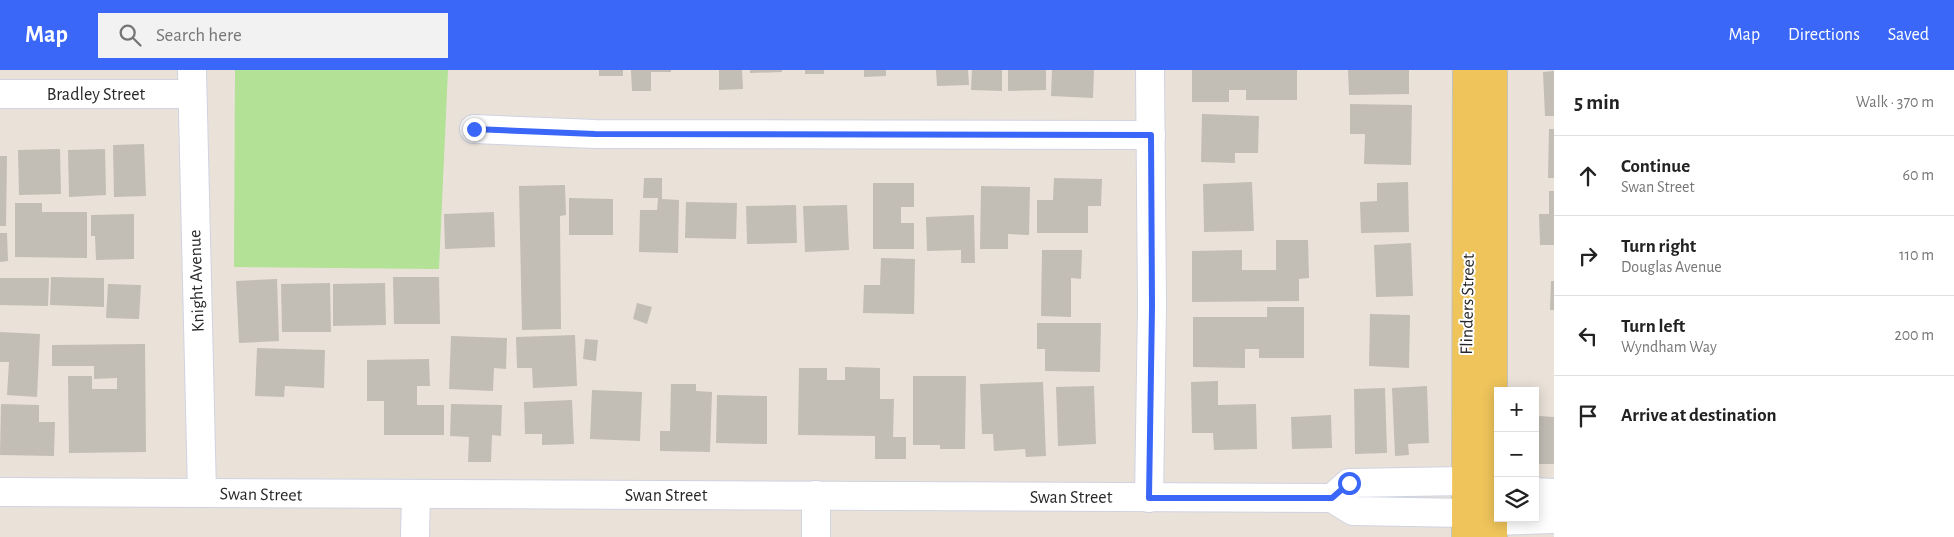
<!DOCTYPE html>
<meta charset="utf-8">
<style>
:root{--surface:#fff;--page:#f2f2f2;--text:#222;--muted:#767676;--line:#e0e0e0;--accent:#3a67f7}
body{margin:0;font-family:"Alegreya Sans",sans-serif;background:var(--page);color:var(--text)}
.controls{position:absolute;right:15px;bottom:15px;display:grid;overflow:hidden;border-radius:0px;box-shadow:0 2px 12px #0003}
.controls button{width:45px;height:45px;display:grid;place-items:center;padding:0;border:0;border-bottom:1px solid var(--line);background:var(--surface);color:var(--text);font:25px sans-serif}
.stop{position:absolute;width:15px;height:15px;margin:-11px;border:4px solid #3a67f7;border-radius:50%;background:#fff}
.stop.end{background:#3a67f7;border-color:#fff;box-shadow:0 1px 5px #0008}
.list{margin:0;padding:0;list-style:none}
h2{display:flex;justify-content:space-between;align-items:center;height:65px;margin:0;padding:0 20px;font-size:21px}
h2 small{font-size:16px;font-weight:400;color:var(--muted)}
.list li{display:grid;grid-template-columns:32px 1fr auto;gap:15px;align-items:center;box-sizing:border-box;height:80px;padding:0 20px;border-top:1px solid var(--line)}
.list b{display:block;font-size:19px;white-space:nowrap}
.list p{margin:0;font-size:16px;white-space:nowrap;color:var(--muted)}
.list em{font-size:16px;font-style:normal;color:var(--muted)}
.icon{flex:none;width:28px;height:28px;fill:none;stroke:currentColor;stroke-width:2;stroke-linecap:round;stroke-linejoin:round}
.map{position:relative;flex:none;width:1554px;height:467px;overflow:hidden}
header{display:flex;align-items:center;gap:30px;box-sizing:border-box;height:70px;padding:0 25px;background:var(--accent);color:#fff}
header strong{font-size:24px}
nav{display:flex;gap:28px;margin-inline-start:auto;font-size:18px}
.search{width:350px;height:45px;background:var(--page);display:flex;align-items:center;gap:12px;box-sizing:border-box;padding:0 18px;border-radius:0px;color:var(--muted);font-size:19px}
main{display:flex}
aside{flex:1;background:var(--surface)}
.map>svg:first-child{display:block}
.green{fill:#b3e196}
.building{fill:#c2bdb5}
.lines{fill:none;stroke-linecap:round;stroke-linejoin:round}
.minor-casing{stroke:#cfd3e1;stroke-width:30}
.major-casing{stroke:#c3c3c3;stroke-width:30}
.minor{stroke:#fff;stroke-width:28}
.major{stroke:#eec45b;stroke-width:28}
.route{stroke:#3a67f7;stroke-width:6}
.labels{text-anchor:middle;stroke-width:4;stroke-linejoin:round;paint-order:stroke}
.street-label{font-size:18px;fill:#282828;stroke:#fff}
</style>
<header>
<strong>Map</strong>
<div class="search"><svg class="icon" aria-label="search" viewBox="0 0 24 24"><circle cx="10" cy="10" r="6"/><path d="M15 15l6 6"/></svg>Search here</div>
<nav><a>Map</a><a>Directions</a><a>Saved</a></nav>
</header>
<main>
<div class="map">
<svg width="1554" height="467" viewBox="0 0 1554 467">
<rect width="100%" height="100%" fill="#eae2d9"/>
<path class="green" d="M 235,0 L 448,0 L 439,199 L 234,197 Z"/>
<g class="building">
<rect x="599" y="0" width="24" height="6"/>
<path d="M 631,0 L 671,0 L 671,2 L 651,2 L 651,21 L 632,21 Z"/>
<path d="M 719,0 L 742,0 L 743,19 L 719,20 Z"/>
<path d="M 750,0 L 782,0 L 782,2 L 750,3 Z"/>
<rect x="805" y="0" width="19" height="4"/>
<path d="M 864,0 L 886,0 L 886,6 L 864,7 Z"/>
<path d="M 936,0 L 968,0 L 969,15 L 937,16 Z"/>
<path d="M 972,0 L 1002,0 L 1002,21 L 971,20 Z"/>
<path d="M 1008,0 L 1046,0 L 1046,20 L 1008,21 Z"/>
<path d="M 1052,0 L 1094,0 L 1093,28 L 1051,26 Z"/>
<path d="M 1192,0 L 1297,0 L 1297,30 L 1246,30 L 1246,20 L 1229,20 L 1229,32 L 1192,32 Z"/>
<path d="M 1348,0 L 1409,0 L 1409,24 L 1349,25 Z"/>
<path d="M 1554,1 L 1554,46 L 1545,46 L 1543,2 Z"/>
<path d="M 1350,34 L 1412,35 L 1411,95 L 1364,94 L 1365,64 L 1350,64 Z"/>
<path d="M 1202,44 L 1259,46 L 1258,83 L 1235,83 L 1235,93 L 1201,92 Z"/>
<path d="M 1549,59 L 1554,59 L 1554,108 L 1548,108 Z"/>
<path d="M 144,74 L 146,126 L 114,127 L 113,75 Z"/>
<path d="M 60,79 L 61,124 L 19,125 L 18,80 Z"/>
<path d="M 105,79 L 106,125 L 69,127 L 68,80 Z"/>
<path d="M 0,86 L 7,86 L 6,156 L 0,156 Z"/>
<path d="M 644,108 L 662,108 L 662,129 L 679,130 L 678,183 L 639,182 L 640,140 L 657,140 L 658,128 L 643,128 Z"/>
<path d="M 1054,108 L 1102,109 L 1101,136 L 1088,136 L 1088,163 L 1037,163 L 1037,130 L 1053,130 Z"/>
<path d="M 1252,112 L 1254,161 L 1204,162 L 1203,114 Z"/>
<path d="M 1408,112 L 1409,162 L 1361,163 L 1360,132 L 1377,131 L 1377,113 Z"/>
<path d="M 873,113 L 914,113 L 914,137 L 901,137 L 901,153 L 914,153 L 914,179 L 873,179 Z"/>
<path d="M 565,115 L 566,145 L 560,146 L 561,259 L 522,260 L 519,116 Z"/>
<path d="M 981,116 L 1030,117 L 1029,165 L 1008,164 L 1008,179 L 980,179 Z"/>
<path d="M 1549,121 L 1554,121 L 1554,175 L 1540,175 L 1539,144 L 1549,144 Z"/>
<path d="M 569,128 L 613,129 L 613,165 L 569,165 Z"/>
<path d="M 686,132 L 737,133 L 736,169 L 685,168 Z"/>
<path d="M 15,133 L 42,133 L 42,142 L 87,142 L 87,188 L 15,187 Z"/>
<path d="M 796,135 L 797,173 L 747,174 L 746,136 Z"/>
<path d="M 847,135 L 849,180 L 805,182 L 803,136 Z"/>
<path d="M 494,142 L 495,177 L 445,179 L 444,144 Z"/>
<path d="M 134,144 L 134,189 L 96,190 L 95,166 L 91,166 L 91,145 Z"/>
<path d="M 974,145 L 975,193 L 961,193 L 961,180 L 927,181 L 926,147 Z"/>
<path d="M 0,163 L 7,163 L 8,191 L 0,192 Z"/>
<path d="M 1276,170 L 1308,170 L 1309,208 L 1299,209 L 1299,231 L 1192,232 L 1192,181 L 1242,180 L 1242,200 L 1276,200 Z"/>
<path d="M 1411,173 L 1413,226 L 1376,227 L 1374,175 Z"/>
<path d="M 1042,180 L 1082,180 L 1081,209 L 1071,208 L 1071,247 L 1041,246 Z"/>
<path d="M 881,188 L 915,189 L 914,244 L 863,243 L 864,215 L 880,215 Z"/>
<path d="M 51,207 L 104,208 L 104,237 L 50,235 Z"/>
<path d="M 393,207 L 439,207 L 440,254 L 394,254 Z"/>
<path d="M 0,208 L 49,208 L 48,236 L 0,235 Z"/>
<path d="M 277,209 L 279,271 L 239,273 L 236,211 Z"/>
<path d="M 1551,211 L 1554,211 L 1554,240 L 1550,240 Z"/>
<path d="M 330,213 L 331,262 L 282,262 L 281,214 Z"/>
<path d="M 385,213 L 386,255 L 333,256 L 333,214 Z"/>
<path d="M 108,214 L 141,215 L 139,249 L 106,248 Z"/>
<path d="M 637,233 L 652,237 L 647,254 L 633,249 Z"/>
<path d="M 1267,237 L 1304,237 L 1304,288 L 1259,288 L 1259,279 L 1245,279 L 1245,298 L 1193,297 L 1193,247 L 1267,247 Z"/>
<path d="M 1370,244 L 1410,245 L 1409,298 L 1369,296 Z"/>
<path d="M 1037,253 L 1101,253 L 1100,302 L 1045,301 L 1045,279 L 1037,279 Z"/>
<path d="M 0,262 L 40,264 L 37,327 L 7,325 L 9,292 L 0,292 Z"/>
<path d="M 575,265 L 577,316 L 533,318 L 532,298 L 517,298 L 516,267 Z"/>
<path d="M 451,266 L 507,268 L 506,299 L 494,298 L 493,321 L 449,319 Z"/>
<path d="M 585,269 L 598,270 L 596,291 L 583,289 Z"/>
<path d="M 145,274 L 146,382 L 69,383 L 68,306 L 92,306 L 92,319 L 117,319 L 117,308 L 94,309 L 94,296 L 52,296 L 52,275 Z"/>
<path d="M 257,278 L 325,280 L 324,318 L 285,316 L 284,327 L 255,326 Z"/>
<path d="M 429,289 L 430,316 L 417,316 L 417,335 L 444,335 L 444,365 L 384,365 L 384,331 L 367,331 L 367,290 Z"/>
<path d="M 845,297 L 880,298 L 880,329 L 894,329 L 893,367 L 906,367 L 906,389 L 875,389 L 875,366 L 798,365 L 799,298 L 827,298 L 827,310 L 845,310 Z"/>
<path d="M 913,306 L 966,306 L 965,379 L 940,379 L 940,375 L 913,375 Z"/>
<path d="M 1218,311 L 1218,335 L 1256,334 L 1257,379 L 1214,380 L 1213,363 L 1192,363 L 1191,312 Z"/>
<path d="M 1043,312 L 1046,386 L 1026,387 L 1025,379 L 994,381 L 993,364 L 982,364 L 980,314 Z"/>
<path d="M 671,314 L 696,314 L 696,321 L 712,322 L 710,382 L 660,381 L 660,361 L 670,361 Z"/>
<path d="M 1094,316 L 1096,374 L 1058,376 L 1056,317 Z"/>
<path d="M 1427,316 L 1429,373 L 1408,374 L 1409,385 L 1395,386 L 1392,318 Z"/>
<path d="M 1385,318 L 1387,383 L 1355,384 L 1354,319 Z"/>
<path d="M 592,320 L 642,322 L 640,371 L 590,369 Z"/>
<path d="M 717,325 L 767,326 L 767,374 L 716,373 Z"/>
<path d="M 572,330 L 574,374 L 542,375 L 542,364 L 525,364 L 524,332 Z"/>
<path d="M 1,334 L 39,335 L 39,352 L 55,352 L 54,386 L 0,385 Z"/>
<path d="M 451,334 L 502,335 L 501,366 L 492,365 L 491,392 L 468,392 L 469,367 L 450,366 Z"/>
<path d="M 1331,345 L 1332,378 L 1292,379 L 1291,347 Z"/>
<path d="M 1539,346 L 1554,347 L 1554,394 L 1539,394 Z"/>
</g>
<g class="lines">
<g class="minor-casing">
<g id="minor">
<path d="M 192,0 L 202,423"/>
<path d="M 0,24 L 191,24"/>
<path d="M 474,59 L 595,64 L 1151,65"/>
<path d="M 0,422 L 1332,428 L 1353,441 L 1466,443"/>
<path d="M 1535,422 L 1554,423"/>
<path d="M 1149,428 L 1152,236 L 1150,0"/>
<path d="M 1332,428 L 1349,413 L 1466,411"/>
<path d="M 1493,451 L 1554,449"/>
<path d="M 415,467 L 416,425"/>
<path d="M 816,467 L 816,425"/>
</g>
</g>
<g class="major-casing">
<g id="major">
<path d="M 1466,467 L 1467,0"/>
<path d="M 1493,467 L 1493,0"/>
</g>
</g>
<use href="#minor" class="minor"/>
<use href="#major" class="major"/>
</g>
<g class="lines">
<path class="route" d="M 474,59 L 595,64 L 1151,65 L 1152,236 L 1149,428 L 1332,428 L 1349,413"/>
</g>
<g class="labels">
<g class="street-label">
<text x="96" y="30">Bradley Street</text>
<text transform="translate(196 211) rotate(-92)" y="6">Knight Avenue</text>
<text transform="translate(1467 234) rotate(-89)" y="6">Flinders Street</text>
<text transform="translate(261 424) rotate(1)" y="6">Swan Street</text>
<text x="666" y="431">Swan Street</text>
<text x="1071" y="433">Swan Street</text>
</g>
</g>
</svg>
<div class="controls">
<button>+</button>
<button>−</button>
<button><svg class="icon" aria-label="layers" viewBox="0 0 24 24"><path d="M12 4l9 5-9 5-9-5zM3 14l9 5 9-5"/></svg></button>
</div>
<div class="stop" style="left:1349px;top:413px"></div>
<div class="stop end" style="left:474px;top:59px"></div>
</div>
<aside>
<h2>5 min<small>Walk · 370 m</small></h2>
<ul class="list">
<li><svg class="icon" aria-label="ahead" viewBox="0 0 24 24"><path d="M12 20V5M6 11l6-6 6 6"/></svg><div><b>Continue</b><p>Swan Street</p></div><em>60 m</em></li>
<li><svg class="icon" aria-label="right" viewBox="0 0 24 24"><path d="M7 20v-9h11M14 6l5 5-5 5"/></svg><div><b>Turn right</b><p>Douglas Avenue</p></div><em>110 m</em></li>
<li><svg class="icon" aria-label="left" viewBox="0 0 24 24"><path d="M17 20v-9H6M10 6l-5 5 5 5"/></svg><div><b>Turn left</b><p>Wyndham Way</p></div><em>200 m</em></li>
<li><svg class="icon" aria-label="arrive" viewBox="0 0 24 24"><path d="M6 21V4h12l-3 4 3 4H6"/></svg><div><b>Arrive at destination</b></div></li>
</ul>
</aside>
</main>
